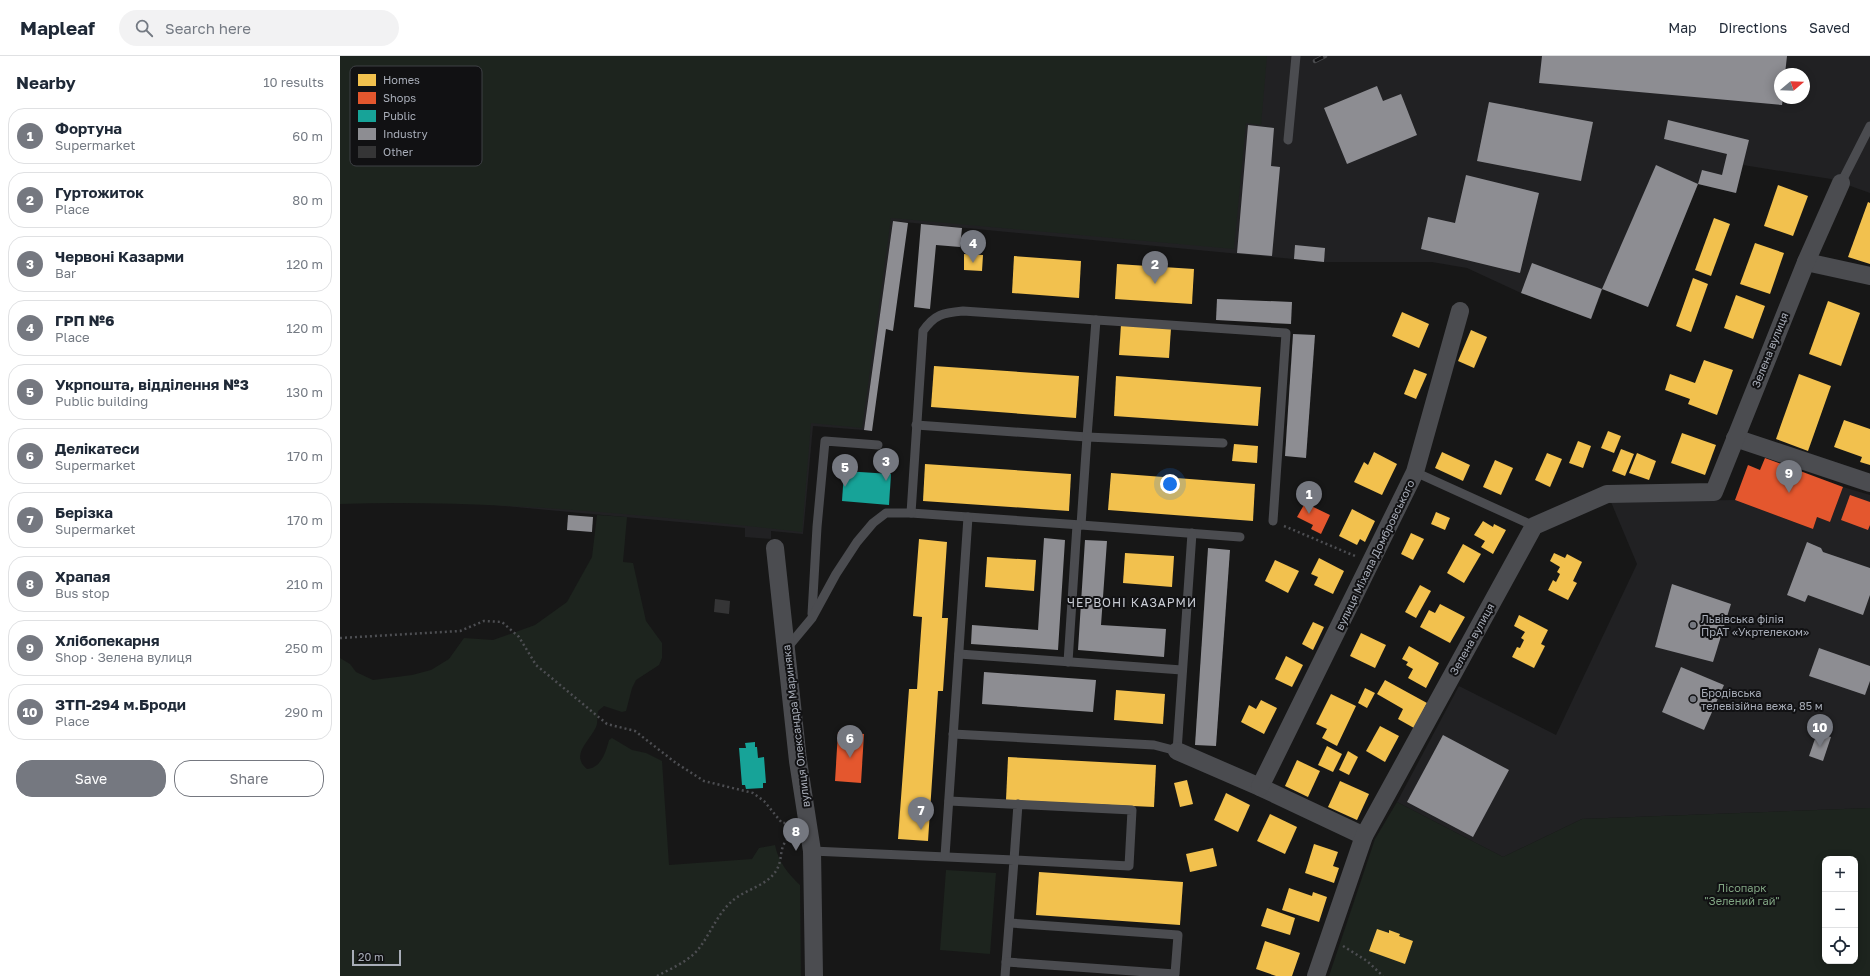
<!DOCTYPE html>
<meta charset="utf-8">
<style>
:root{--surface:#fff;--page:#f2f2f3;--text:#1f2937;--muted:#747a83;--line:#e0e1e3;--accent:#757880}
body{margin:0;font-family:"Golos Text",sans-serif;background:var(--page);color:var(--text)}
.controls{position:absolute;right:12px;bottom:12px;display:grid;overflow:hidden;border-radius:8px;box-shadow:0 2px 10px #0003}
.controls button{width:36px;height:36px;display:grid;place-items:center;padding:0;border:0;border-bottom:1px solid var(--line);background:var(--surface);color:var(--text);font:20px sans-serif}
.compass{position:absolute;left:1434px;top:12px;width:36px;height:36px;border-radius:50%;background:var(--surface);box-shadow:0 2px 10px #0003;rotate:71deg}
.scale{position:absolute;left:12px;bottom:10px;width:49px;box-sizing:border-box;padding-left:4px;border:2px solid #a8adb8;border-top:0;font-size:11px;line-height:14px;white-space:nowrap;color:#a8adb8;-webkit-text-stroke:3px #111113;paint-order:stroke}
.you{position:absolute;left:830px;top:428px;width:14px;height:14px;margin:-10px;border:3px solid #fff;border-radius:50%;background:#1a73e8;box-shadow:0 0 0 6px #1a73e833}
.badge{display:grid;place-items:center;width:26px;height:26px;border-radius:50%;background:var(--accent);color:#fff;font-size:13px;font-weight:700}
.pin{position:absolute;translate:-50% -33px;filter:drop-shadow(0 1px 2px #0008)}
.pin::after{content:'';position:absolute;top:21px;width:14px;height:12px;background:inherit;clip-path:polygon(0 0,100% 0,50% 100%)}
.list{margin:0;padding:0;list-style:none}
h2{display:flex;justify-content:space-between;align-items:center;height:52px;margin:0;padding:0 16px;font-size:17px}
h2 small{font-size:13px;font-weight:400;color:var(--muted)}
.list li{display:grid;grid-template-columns:26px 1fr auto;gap:12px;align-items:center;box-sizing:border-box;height:56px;margin:0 8px 8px;padding:0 8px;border:1px solid var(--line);border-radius:16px}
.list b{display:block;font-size:15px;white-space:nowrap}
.list p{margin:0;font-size:13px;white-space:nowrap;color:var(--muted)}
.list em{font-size:13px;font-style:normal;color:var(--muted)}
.actions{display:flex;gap:8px;padding:12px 16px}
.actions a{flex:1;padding:9px 0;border:1px solid var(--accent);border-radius:16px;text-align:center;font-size:14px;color:var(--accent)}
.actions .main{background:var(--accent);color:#fff}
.icon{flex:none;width:22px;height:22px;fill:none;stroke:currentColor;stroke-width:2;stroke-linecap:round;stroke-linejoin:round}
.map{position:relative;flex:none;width:1530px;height:920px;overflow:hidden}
header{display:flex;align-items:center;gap:24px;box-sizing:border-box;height:56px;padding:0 20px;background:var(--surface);border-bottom:1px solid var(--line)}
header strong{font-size:19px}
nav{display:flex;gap:22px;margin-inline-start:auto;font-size:14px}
.search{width:280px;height:36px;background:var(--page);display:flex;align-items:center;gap:10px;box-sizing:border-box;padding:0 14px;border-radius:22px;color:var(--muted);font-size:15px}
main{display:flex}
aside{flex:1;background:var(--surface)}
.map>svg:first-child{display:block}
.built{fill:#212123;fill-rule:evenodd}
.green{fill:#1d241e;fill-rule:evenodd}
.homes{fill:#f2c14e}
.shops{fill:#e4572e}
.public{fill:#17a398}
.industry{fill:#8d8d92}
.building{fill:#353536}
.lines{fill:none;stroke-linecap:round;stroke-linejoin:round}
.path{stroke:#4d4e52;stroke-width:2.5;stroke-dasharray:2 3;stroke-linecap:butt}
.service{stroke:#4b4c50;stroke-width:9}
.minor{stroke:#4b4c50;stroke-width:18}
.rail-casing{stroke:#4b4c4f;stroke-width:4.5}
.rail{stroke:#111113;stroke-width:3;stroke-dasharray:9;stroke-linecap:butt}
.poi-dot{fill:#757880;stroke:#111113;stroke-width:1.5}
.labels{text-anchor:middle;stroke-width:4;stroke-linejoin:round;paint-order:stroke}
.street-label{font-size:11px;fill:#a8adb8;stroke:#111113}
.poi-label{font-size:11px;fill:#a8adb8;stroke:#111113;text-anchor:start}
.park-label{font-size:11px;fill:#7fa381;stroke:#111113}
.neighbourhood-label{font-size:12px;letter-spacing:1px;fill:#c9ccd4;stroke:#111113}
.key{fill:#111113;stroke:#3e4045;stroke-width:1}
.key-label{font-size:11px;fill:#a8adb8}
</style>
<header>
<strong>Mapleaf</strong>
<div class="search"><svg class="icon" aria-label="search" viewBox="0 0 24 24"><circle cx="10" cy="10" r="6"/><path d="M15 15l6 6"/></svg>Search here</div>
<nav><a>Map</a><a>Directions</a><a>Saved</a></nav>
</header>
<main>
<aside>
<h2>Nearby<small>10 results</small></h2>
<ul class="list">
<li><span class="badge">1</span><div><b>Фортуна</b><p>Supermarket</p></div><em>60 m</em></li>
<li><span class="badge">2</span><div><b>Гуртожиток</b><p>Place</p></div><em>80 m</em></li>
<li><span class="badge">3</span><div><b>Червоні Казарми</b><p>Bar</p></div><em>120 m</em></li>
<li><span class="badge">4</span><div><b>ГРП №6</b><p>Place</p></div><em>120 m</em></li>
<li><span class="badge">5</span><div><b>Укрпошта, відділення №3</b><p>Public building</p></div><em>130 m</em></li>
<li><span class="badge">6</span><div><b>Делікатеси</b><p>Supermarket</p></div><em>170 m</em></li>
<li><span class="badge">7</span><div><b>Берізка</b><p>Supermarket</p></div><em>170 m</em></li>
<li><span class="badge">8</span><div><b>Храпая</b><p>Bus stop</p></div><em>210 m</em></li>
<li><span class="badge">9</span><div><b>Хлібопекарня</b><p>Shop · Зелена вулиця</p></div><em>250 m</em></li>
<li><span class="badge">10</span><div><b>ЗТП-294 м.Броди</b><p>Place</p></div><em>290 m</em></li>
</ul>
<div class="actions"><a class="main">Save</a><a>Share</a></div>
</aside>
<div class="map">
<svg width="1530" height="920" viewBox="0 0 1530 920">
<rect width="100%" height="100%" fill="#171717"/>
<g class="built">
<path d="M 0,0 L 1530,0 L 1530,137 L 1491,123 L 1403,109 L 1396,137 L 1358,128 L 1308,251 L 1263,233 L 1251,263 L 1181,237 L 1127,212 L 1092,206 L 984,206 L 553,165 L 524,374 L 473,370 L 463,478 L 431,475 L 431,483 L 405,481 L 405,472 L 0,435 ZM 1440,18 L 1464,18 L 1464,42 L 1440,42 Z"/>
<path d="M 1503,431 L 1530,439 L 1530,752 L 1242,763 L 1163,801 L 1057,746 L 1119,630 L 1216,679 L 1297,508 L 1271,446 L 1395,444 L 1473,473 L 1477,461 L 1490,466 Z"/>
</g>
<g class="green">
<path d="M 0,0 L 927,0 L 921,69 L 906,67 L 894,193 L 551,162 L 522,372 L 471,367 L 462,476 C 309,459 154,443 0,448 Z"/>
<path d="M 257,459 L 287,461 L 283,506 L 293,507 L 306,565 L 322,587 L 322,602 L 319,609 L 296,624 L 292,632 L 286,655 L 282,656 L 264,650 L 258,655 C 257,660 258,667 256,671 C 249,686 230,699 247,713 C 261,712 266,696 269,684 L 272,682 L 292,694 L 306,697 L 322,705 L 329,809 L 412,803 L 419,792 L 435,789 C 438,805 448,818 460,829 L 461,920 L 0,920 L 0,602 L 10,608 L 16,616 L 33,624 L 72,619 L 91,614 L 109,603 L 124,582 L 153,584 L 195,569 L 227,546 L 252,501 Z"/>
<path d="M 1057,746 L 1163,801 L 1242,763 L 1530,752 L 1530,920 L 989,920 L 1035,783 ZM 1485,803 L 1515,803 L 1515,905 L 1485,905 Z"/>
<path d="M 606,814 L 656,817 L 650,898 L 600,894 Z"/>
</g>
<g class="homes">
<path d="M 1438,129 L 1468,140 L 1453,180 L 1424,170 Z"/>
<path d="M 1528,146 L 1530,147 L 1530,208 L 1508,201 Z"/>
<path d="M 1374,162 L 1390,168 L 1371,220 L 1355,214 Z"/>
<path d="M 1415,187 L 1444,197 L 1430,238 L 1400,228 Z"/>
<path d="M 624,198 L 643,199 L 642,215 L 624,214 Z"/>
<path d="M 674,200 L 741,205 L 739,242 L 672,237 Z"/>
<path d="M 777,208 L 854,213 L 852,248 L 775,243 Z"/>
<path d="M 1353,222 L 1368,228 L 1351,276 L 1336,270 Z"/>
<path d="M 1396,239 L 1425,250 L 1413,283 L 1384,272 Z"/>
<path d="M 1488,245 L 1520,257 L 1501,310 L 1469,298 Z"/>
<path d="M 1062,256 L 1089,268 L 1079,292 L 1052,280 Z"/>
<path d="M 781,268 L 831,272 L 829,302 L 779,299 Z"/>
<path d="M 1131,274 L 1147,281 L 1134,312 L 1118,305 Z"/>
<path d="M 1364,304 L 1393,314 L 1377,359 L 1348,348 L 1350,343 L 1325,334 L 1330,318 L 1355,327 Z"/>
<path d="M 594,310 L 739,320 L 736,362 L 591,351 Z"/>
<path d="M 1074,313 L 1087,318 L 1076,343 L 1064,338 Z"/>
<path d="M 1459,318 L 1491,330 L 1468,395 L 1436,383 Z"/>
<path d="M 776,320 L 921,331 L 918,370 L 774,360 Z"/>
<path d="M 1504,364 L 1530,373 L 1530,409 L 1520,406 L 1522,401 L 1494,391 Z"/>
<path d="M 1268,375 L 1281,380 L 1274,397 L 1261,392 Z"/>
<path d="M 1342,377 L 1376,389 L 1365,419 L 1331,407 Z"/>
<path d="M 1238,385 L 1251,390 L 1243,412 L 1229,407 Z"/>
<path d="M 894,388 L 918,390 L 917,407 L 892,405 Z"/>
<path d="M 1281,393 L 1294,398 L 1285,420 L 1272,415 Z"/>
<path d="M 1034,396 L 1057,408 L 1042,439 L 1014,426 L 1024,406 L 1028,409 Z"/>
<path d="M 1102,396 L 1130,409 L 1123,425 L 1095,412 Z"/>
<path d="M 1207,397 L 1222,403 L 1210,431 L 1195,424 Z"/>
<path d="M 1297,397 L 1316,405 L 1309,424 L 1289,417 Z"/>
<path d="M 1155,404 L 1173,412 L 1161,439 L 1143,431 Z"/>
<path d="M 585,408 L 731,418 L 729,455 L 583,445 Z"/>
<path d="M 771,417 L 915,428 L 913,465 L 768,454 Z"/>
<path d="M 1012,453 L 1035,465 L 1025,486 L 1020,483 L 1017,489 L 999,480 Z"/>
<path d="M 1096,456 L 1110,462 L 1105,474 L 1091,468 Z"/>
<path d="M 1143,465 L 1153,471 L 1154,468 L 1166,474 L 1153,498 L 1141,491 L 1145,485 L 1134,479 Z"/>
<path d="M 1071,477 L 1084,483 L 1073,504 L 1061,498 Z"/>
<path d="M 579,483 L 607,486 L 602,562 L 608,562 L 603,635 L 598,635 L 588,785 L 558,783 L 569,633 L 577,633 L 582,561 L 573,560 Z"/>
<path d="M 1123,488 L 1141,498 L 1124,527 L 1107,517 Z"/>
<path d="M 785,497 L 834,500 L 832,531 L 783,527 Z"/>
<path d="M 1214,497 L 1225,502 L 1227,498 L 1242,506 L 1233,525 L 1237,527 L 1228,544 L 1208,534 L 1213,524 L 1216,526 L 1220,518 L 1217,516 L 1220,511 L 1210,505 Z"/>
<path d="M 647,501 L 696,504 L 694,535 L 645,531 Z"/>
<path d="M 979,502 L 1004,515 L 993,538 L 974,529 L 978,521 L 971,518 Z"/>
<path d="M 935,504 L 959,515 L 948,537 L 925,525 Z"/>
<path d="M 1080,529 L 1091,535 L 1076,562 L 1065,556 Z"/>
<path d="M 1100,548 L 1125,561 L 1110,587 L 1080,571 L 1089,554 L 1095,557 Z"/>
<path d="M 1179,559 L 1208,574 L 1201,588 L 1205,590 L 1194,612 L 1172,601 L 1177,591 L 1180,592 L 1184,584 L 1181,582 L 1185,576 L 1174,570 Z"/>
<path d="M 973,566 L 984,571 L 973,594 L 962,588 Z"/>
<path d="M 1021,577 L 1046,589 L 1035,612 L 1010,600 Z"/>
<path d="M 1069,590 L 1099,607 L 1086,632 L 1068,622 L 1073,613 L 1066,609 L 1068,606 L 1062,603 Z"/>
<path d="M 946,600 L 963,609 L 952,631 L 935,623 Z"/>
<path d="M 1045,624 L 1087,647 L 1074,672 L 1058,663 L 1063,653 L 1037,638 Z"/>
<path d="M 1025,632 L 1035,637 L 1027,652 L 1018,647 Z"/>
<path d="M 776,634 L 825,638 L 823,668 L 774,664 Z"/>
<path d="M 991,638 L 1016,650 L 997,690 L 982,682 L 987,673 L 976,668 Z"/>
<path d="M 921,644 L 937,652 L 924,678 L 901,666 L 909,649 L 916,653 Z"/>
<path d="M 1040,670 L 1059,680 L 1045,706 L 1026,695 Z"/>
<path d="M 987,690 L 1002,698 L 993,716 L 978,709 Z"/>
<path d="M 1008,695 L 1018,701 L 1009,719 L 999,714 Z"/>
<path d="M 668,701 L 816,709 L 814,751 L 666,744 Z"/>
<path d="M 957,704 L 980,715 L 968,741 L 945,730 Z"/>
<path d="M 847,724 L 853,748 L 840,751 L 834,727 Z"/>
<path d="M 1000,725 L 1029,738 L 1017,764 L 988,751 Z"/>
<path d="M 886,737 L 910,749 L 898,776 L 874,764 Z"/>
<path d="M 930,758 L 957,771 L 945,798 L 917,785 Z"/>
<path d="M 974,788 L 998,796 L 993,810 L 999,812 L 994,827 L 965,817 Z"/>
<path d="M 873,792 L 877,810 L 850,816 L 846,798 Z"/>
<path d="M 699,816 L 843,826 L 840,869 L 696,859 Z"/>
<path d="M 949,832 L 972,840 L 973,836 L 987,841 L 979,866 L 942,854 Z"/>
<path d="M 927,852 L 955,862 L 950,879 L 921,870 Z"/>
<path d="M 1037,873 L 1049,877 L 1049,874 L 1060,878 L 1059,880 L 1073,885 L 1065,908 L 1029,895 Z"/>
<path d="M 925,885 L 960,897 L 952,920 L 936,920 L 916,913 Z"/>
</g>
<g class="shops">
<path d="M 1425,402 L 1503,431 L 1490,466 L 1477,461 L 1473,473 L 1395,444 L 1408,409 L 1420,414 Z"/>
<path d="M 1510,439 L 1530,446 L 1530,469 L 1528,474 L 1501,464 Z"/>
<path d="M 965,447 L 990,459 L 981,478 L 971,473 L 973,469 L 957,461 Z"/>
<path d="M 498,676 L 524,678 L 521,727 L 495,725 Z"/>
</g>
<g class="public">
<path d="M 504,415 L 551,418 L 549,449 L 502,445 Z"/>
<path d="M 415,686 L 415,691 L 417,691 L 418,702 L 424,701 L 426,727 L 423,727 L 423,732 L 406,733 L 405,729 L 402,729 L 399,692 L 406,692 L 405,687 Z"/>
</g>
<g class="industry">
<path d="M 1202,0 L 1447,0 L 1445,18 L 1440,18 L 1440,42 L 1443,42 L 1442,49 L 1199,27 Z"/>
<path d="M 1037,30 L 1043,45 L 1061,38 L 1077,79 L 1007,108 L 984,52 Z"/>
<path d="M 1149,46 L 1253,66 L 1241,125 L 1137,105 Z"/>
<path d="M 1328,64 L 1409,84 L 1396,137 L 1358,128 L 1362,114 L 1382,119 L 1387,98 L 1324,83 Z"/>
<path d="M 908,69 L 934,72 L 931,110 L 940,111 L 932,200 L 897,197 Z"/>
<path d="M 1316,109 L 1358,128 L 1308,251 L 1262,233 Z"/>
<path d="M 1126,119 L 1199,137 L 1180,217 L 1081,193 L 1088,161 L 1115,167 Z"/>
<path d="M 553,165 L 568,167 L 553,275 L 546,273 L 532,375 L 524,374 Z"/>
<path d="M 581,168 L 622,172 L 620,191 L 596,189 L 590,253 L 574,251 Z"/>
<path d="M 955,189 L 985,192 L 984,206 L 954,203 Z"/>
<path d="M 1192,207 L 1262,233 L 1251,263 L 1181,237 Z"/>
<path d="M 877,243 L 952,246 L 951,268 L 876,264 Z"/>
<path d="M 953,278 L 975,279 L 966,402 L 945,400 Z"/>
<path d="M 228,459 L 253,461 L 252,476 L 227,474 Z"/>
<path d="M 704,482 L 725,484 L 718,594 L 631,588 L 632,569 L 698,574 Z"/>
<path d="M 745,484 L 767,485 L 761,569 L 826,573 L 824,601 L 738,594 Z"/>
<path d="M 1467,486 L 1481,492 L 1483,496 L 1530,512 L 1530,539 L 1523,559 L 1468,539 L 1465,546 L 1447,539 Z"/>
<path d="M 868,492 L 890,494 L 876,690 L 855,689 Z"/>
<path d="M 1332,528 L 1391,548 L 1373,606 L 1315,591 Z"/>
<path d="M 1479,592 L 1530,610 L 1530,625 L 1525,639 L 1469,620 Z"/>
<path d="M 1341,611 L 1384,629 L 1364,674 L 1322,656 Z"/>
<path d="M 644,616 L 756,624 L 753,656 L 642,648 Z"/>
<path d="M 1477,677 L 1491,681 L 1483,705 L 1469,700 Z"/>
<path d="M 1103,679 L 1169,714 L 1133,781 L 1067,746 Z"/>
</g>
<path class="building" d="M 375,543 L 390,545 L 389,558 L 374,556 Z"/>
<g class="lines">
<g class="path">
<path d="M 944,470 L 1015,500"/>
<path d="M 0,582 L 120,575 L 144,565 L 162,566 L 179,581 L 196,609 L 267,668 L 295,675 L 336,707 L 364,725 L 413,737 L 424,745 L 442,767 L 451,767"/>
<path d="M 1003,890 L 1027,905 L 1043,920"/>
<path d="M 317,920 C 332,912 350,905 360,891 C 372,875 379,854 396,842 C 408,833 427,829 436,815 C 445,800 436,791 453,778"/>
</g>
<g class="service">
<path d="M 948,84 L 956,0"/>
<path d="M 1501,127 L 1530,70"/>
<path d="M 576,369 L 747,381 L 756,264"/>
<path d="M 1075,416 L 1194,470"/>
<path d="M 571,457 L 741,469 L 747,381 L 883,387"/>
<path d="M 741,469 L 900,481"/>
<path d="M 472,558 L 477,471 L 485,385 L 538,389"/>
<path d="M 447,592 L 472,562 L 496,518 L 517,486 L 533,467 L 546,457 L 571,457 L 583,275 C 595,258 603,257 623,255 L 946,277 L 933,465"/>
<path d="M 619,598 L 842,614"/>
<path d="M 728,606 L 737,469"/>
<path d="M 613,678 L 814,689 L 837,695 L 852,477"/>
<path d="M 609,745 L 792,754 L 789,810 L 674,804 L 678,748"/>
<path d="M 472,795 L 674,804 L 665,920"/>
<path d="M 605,800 L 628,461"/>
<path d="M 666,906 L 835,918 L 838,879 L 670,867"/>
</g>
<g class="minor">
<path d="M 1466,206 L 1530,220"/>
<path d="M 1395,382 L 1530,427"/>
<path d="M 435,492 L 458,705 L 472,795 L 474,920"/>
<path d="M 837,695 L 920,731 L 1024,780"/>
<path d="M 920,731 L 1075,416 L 1120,255"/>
<path d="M 976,920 L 1024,780 L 1194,470 L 1267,438 L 1374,436 L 1466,206 L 1501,127"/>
</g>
<g class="rail-casing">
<path id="rail" d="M 975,5 L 985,0"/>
</g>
<use href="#rail" class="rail"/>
</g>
<g class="poi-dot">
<circle cx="1353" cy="569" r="4"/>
<circle cx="1353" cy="643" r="4"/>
</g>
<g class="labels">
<g class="street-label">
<text transform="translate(1430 294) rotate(-68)" y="4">Зелена вулиця</text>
<text transform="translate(1035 499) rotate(-64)" y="4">вулиця Міхала Домбровського</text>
<text transform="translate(1132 583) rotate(-61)" y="4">Зелена вулиця</text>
<text transform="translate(456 670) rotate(-97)" y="4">вулиця Олександра Мариняка</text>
</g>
<g class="poi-label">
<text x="1361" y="567">Львівська філія<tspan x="1361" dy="13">ПрАТ «Укртелеком»</tspan></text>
<text x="1361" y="641">Бродівська<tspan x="1361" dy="13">телевізійна вежа, 85 м</tspan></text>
</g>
<g class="park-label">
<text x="1402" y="836">Лісопарк<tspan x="1402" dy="13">"Зелений гай"</tspan></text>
</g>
<g class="neighbourhood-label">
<text x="792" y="551">ЧЕРВОНІ КАЗАРМИ</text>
</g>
</g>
<rect x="10" y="10" width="132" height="100" rx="6" class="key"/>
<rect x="18" y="18" width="18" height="12" fill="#f2c14e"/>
<rect x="18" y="36" width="18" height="12" fill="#e4572e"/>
<rect x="18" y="54" width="18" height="12" fill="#17a398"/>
<rect x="18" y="72" width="18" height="12" fill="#8d8d92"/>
<rect x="18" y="90" width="18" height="12" fill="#353536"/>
<g class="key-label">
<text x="43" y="28">Homes</text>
<text x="43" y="46">Shops</text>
<text x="43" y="64">Public</text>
<text x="43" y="82">Industry</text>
<text x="43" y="100">Other</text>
</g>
</svg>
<div class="controls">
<button>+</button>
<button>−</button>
<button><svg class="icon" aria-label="locate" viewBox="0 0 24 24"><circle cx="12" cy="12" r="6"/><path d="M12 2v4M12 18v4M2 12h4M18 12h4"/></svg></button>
</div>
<svg class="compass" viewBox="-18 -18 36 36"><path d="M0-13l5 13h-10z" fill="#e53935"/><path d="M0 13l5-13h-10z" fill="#747a83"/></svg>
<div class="scale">20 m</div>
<div class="you"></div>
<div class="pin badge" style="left:969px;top:458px">1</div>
<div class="pin badge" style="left:815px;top:228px">2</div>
<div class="pin badge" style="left:546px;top:425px">3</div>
<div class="pin badge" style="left:633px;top:207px">4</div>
<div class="pin badge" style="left:505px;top:431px">5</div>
<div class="pin badge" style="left:510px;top:702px">6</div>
<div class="pin badge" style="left:581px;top:774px">7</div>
<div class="pin badge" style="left:456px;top:795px">8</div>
<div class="pin badge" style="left:1449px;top:437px">9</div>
<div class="pin badge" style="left:1480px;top:691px">10</div>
</div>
</main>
